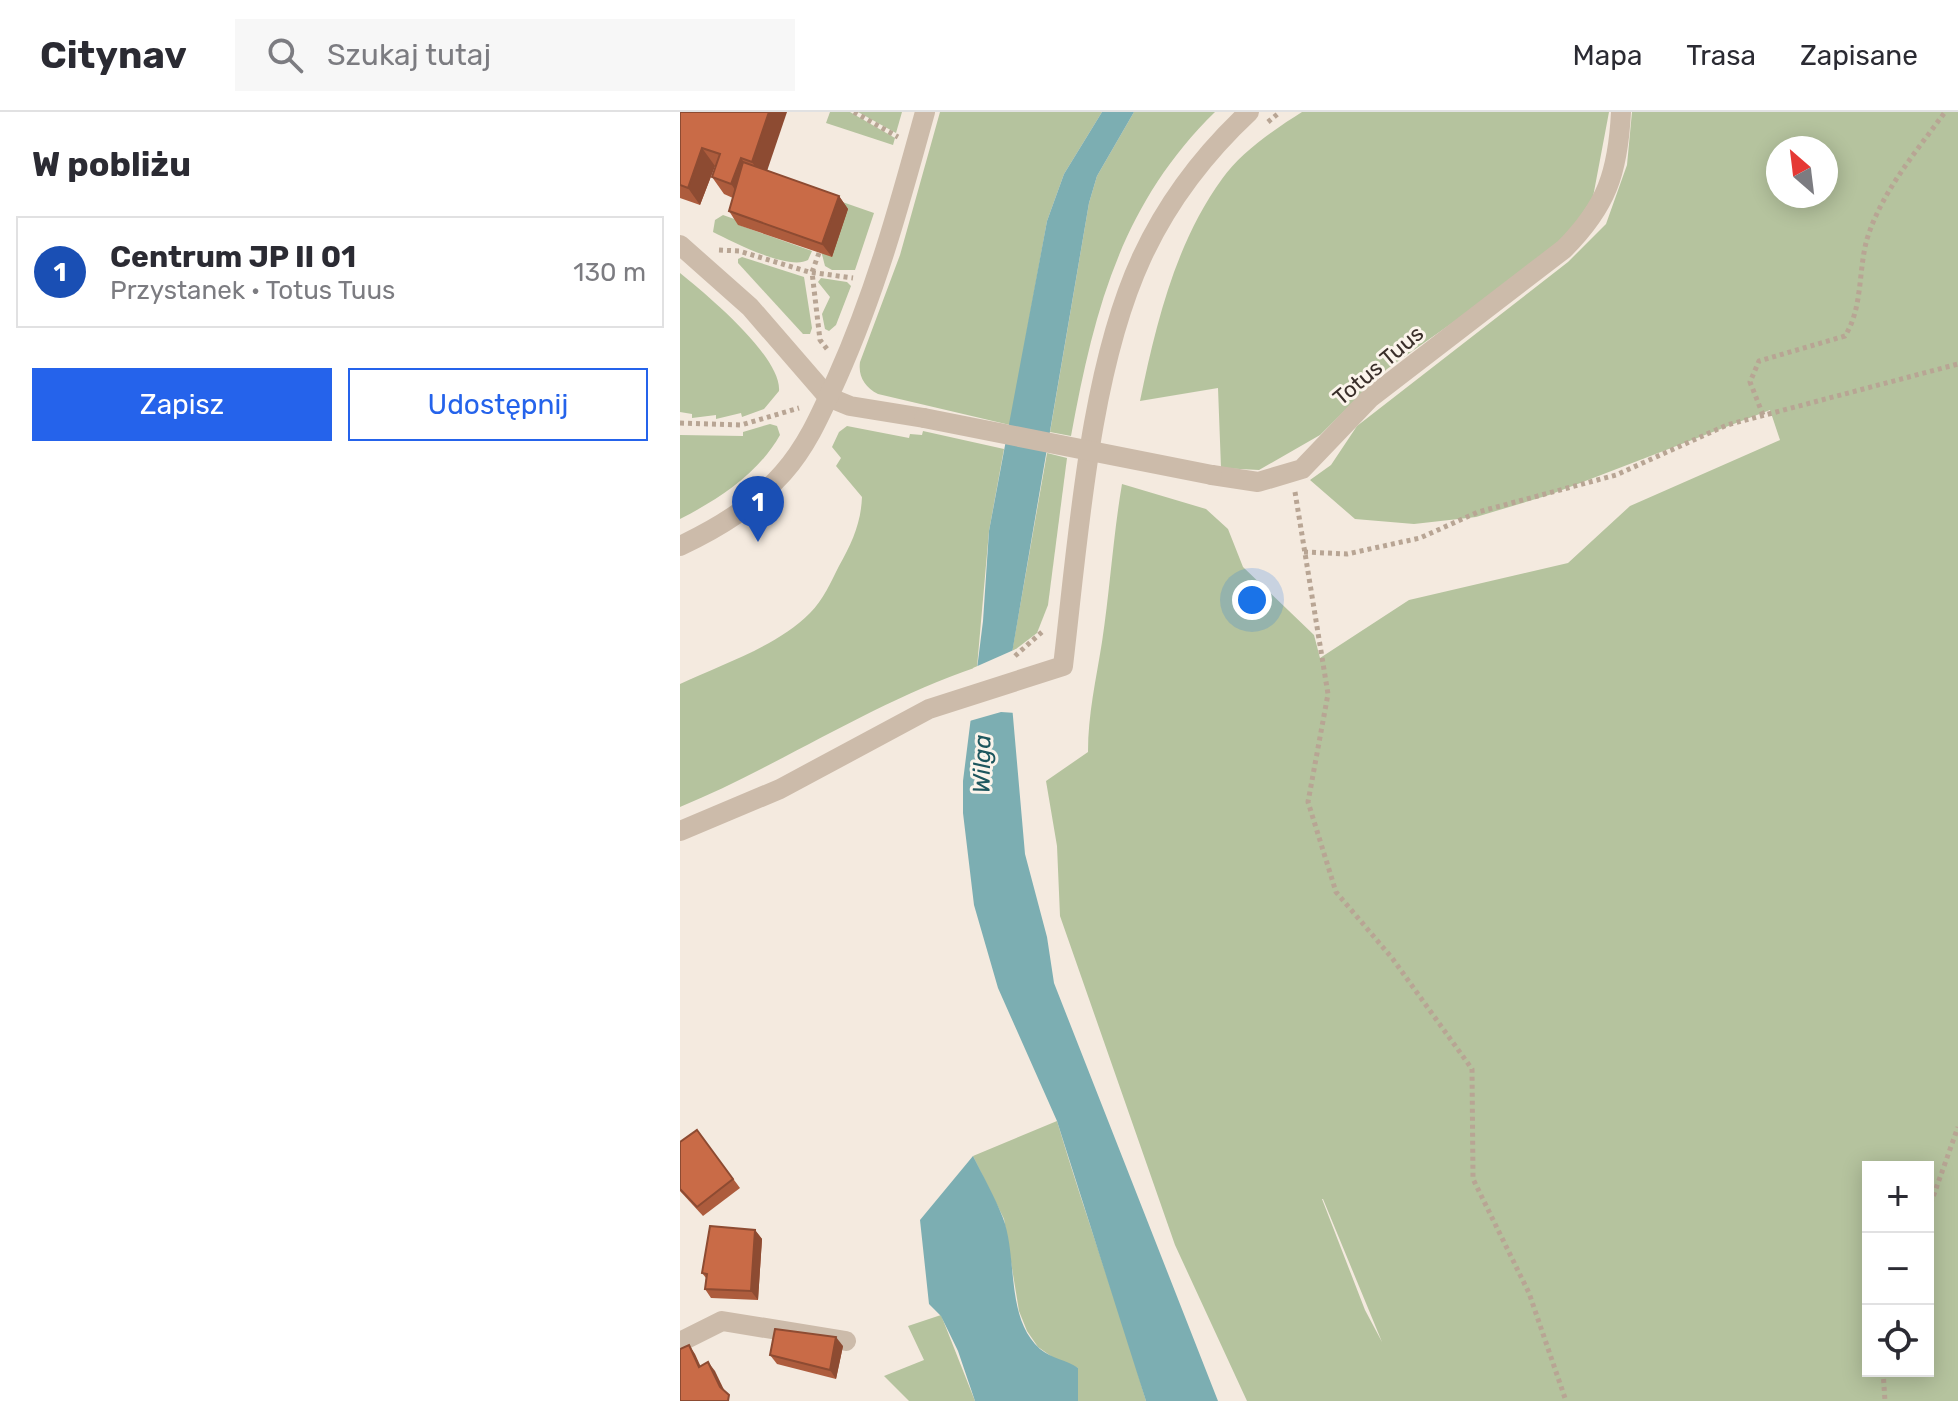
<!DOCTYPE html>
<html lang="pl">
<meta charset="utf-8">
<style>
:root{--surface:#fff;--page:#f7f7f7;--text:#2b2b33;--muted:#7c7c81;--line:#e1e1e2;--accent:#2563eb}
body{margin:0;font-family:Rubik,sans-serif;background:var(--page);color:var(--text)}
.controls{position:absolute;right:24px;bottom:24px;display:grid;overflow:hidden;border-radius:0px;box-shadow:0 4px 20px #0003}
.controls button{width:72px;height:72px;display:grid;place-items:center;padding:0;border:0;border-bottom:2px solid var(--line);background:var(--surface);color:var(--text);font:40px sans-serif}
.compass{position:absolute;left:1086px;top:24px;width:72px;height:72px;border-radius:50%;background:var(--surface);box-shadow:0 4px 20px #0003;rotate:332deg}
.you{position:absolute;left:572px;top:488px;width:28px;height:28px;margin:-20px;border:6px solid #fff;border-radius:50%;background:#1a73e8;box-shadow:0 0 0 12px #1a73e833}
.badge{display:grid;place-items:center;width:52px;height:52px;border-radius:50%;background:var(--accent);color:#fff;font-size:26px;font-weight:700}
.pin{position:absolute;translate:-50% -66px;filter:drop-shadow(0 2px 4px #0008)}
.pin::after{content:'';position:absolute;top:42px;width:28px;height:24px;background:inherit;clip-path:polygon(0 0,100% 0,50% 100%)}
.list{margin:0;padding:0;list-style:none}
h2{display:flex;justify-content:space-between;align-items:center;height:104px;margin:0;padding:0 32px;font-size:34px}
h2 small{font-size:26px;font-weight:400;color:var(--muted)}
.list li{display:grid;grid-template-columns:52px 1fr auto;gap:24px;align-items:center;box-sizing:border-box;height:112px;margin:0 16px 16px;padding:0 16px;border:2px solid var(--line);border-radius:0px}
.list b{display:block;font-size:30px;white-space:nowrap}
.list p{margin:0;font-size:26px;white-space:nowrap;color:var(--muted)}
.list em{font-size:26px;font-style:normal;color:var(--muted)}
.actions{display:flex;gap:16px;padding:24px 32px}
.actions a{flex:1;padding:18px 0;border:2px solid var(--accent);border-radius:0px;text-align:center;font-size:28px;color:var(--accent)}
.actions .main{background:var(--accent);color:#fff}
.icon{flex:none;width:44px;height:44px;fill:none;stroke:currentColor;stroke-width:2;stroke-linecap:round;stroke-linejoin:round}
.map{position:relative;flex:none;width:1278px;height:1289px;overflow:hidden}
header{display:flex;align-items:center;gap:48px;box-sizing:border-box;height:112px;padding:0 40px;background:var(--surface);border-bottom:2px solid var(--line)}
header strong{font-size:38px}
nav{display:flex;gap:44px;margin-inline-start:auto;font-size:28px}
.search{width:560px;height:72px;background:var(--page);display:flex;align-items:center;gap:20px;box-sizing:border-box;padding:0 28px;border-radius:0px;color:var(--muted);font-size:30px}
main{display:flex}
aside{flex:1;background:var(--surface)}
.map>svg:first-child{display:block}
.green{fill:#b5c39e;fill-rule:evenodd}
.water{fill:#7caeb2}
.pier{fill:#f4eadf}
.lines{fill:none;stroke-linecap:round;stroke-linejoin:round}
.path{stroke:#b8a594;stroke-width:5;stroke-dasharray:4 4;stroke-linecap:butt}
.minor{stroke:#cba;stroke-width:20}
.minor-bridge{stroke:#cba;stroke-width:20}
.wall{fill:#ad5c3d}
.shaded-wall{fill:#8d4b32}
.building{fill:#c96b47;stroke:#8d4b32;stroke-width:2}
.labels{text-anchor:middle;stroke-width:6;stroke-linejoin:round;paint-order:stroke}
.street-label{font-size:22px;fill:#3a2f2a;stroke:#fbf4eb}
.water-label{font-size:24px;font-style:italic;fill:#1d565d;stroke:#fbf4eb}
</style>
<header>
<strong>Citynav</strong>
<div class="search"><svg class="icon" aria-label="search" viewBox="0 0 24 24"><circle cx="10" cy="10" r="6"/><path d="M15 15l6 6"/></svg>Szukaj tutaj</div>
<nav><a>Mapa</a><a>Trasa</a><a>Zapisane</a></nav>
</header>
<main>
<aside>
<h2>W pobliżu<small></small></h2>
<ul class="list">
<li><span class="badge" style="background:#1a4fb4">1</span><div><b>Centrum JP II 01</b><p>Przystanek · Totus Tuus</p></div><em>130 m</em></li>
</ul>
<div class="actions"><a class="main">Zapisz</a><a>Udostępnij</a></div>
</aside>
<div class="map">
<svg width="1278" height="1289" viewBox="0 0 1278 1289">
<rect width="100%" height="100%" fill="#f4eadf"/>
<g class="green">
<path d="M 150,0 L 170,0 L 215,26 L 213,33 L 146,11 Z"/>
<path d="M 178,0 L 222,0 L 216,21 Z"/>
<path d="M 260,0 L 422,0 L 384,62 L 367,109 L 330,313 L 198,282 C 185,275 178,265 180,250 L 220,143 Z"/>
<path d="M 454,0 L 535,0 C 441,92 414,199 391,324 L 370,320 L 409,91 L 417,64 Z"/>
<path d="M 622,0 L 929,0 L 913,85 L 890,120 L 826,173 L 707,257 L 640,323 L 579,358 L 541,356 L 538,276 L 460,289 C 476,212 495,132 542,67 C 560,41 595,17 622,0 Z"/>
<path d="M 952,0 L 1278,0 L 1278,1289 L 567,1289 L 495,1133 L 380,804 L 377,734 L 366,669 L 408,640 C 408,602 416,568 422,530 C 430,478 433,425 442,372 L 526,397 L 548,417 L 563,455 L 634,523 L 640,546 L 729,488 L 888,451 L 950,394 L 1100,328 L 1090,298 L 869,383 L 796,405 L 734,412 L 675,407 L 630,368 L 651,353 L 677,314 L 888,150 L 926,112 L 947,53 ZM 1098,36 L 1146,36 L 1146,84 L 1098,84 ZM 1188,1055 L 1248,1055 L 1248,1259 L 1188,1259 ZM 642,1087 L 643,1087 L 702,1230 L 685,1198 Z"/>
<path d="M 125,77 L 194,101 L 175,158 L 152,158 L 145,154 Z"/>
<path d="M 43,103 L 60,109 L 59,113 L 132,139 L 128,148 C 109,159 53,130 33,120 L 35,108 Z"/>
<path d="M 62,145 L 124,165 L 132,216 L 130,222 L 123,222 L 58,151 L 58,147 Z"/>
<path d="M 0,161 C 26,182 102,245 99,279 L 84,297 L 62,305 L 61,301 L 36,307 L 36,303 L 12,306 L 12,302 L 0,300 Z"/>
<path d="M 141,166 L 167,170 L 171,174 L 156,213 L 149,219 L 145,217 L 142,202 L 150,185 L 138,170 Z"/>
<path d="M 90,312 L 97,314 L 100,323 C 78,362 39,387 0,407 L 0,323 L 63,324 L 63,320 Z"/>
<path d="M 167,314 L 229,326 L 230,322 L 242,323 L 243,319 L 324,337 L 309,419 L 297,555 C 193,590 101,653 0,695 L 0,572 C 42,552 96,535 130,501 C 143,488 151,470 159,454 C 172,431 181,411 182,385 L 156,354 L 161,346 L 152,335 L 159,320 Z"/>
<path d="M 367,341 L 387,346 L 368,493 L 357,521 L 332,540 Z"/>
<path d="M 377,1009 C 405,1103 439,1195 466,1289 L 398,1289 L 398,1256 L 378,1249 L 358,1235 L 347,1219 L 339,1199 L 324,1107 L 293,1044 Z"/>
<path d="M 261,1203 L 295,1289 L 229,1289 L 204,1264 L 244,1248 L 228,1214 Z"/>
</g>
<g class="water">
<path d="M 422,0 L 454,0 L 417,64 L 409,91 L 329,559 L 345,742 L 367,825 L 374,871 L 538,1289 L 466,1289 L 377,1009 L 318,876 L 294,793 L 283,701 L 283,669 L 303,509 L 309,419 L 367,109 L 384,62 Z"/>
<path d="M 293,1044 C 303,1064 315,1085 323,1106 C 338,1146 325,1206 360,1237 C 372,1247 387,1248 398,1256 L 398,1289 L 295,1289 L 278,1239 L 261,1204 L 249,1192 L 240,1108 Z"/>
</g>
<path class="pier" d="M 336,537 L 333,559 L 336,601 L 321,600 L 286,610 L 293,556 Z"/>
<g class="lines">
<g class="path">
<path d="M 174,0 L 218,25"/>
<path d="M 588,10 L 600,0"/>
<path d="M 39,138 L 59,139 L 129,160 L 173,166"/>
<path d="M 139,141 L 132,160 L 140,228 L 147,237"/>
<path d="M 1083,303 L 1070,270 L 1079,249 L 1165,224 C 1183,195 1178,160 1187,127 C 1202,79 1236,40 1265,0"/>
<path d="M 0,311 L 61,313 L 119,296"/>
<path d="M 615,380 L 648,582 L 628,690 L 656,780 L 712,846 L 792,957 L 793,1067 L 849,1181 L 886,1289"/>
<path d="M 624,440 L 667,442 L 740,426 L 798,400 L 936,363 L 1047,313 L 1278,252"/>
<path d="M 335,544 L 363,519"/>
<path d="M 1248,1099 L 1278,1015"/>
<path d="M 1203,1259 L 1205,1289"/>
</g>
<g class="minor">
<path d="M 0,133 L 70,195 L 148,285 L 170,294 L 244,306"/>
<path d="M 532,363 L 578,370 L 622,357 L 690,286 L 884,137 C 927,94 938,60 941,0"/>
<path d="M 0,434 C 40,415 74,394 103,361 C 128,333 142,299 157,266 C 196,179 220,91 245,0"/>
<path d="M 0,719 L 100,677 L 249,597 L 383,554 C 398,429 409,259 462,145 C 488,89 524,42 569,0"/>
<path d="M 0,1230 L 42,1209 L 166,1229"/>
</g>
<path class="minor-bridge" d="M 244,306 L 532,363"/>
</g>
<g class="wall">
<path d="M 0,0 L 87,59 L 159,84 L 168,97 L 152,145 L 58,113 L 49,99 L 53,86 L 44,82 L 32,65 L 36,54 L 35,54 L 20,93 L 0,86 Z"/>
<path d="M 17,1018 L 60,1076 L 23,1104 L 0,1079 L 0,1030 Z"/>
<path d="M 75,1118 L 82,1127 L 78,1188 L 31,1186 L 25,1177 L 26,1166 L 22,1161 Z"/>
<path d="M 163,1234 L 156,1267 L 97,1252 L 90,1243 Z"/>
</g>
<g class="shaded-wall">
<path d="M 89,0 L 107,0 L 84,68 L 72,50 Z"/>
<path d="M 22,36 L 35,54 L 20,93 L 8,76 Z"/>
<path d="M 61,46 L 73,64 L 63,89 L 51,72 Z"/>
<path d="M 159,84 L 168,97 L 152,145 L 142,132 Z"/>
<path d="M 75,1118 L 82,1127 L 78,1188 L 71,1179 Z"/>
<path d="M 156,1225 L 163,1234 L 156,1267 L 150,1258 Z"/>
<path d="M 9,1233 L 15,1242 L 25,1264 L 19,1255 Z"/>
<path d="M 28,1250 L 35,1259 L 47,1284 L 40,1275 Z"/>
</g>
<g class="building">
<path d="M 0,0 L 89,0 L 72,50 L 61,46 L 51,72 L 32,65 L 40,42 L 22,36 L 8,76 L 0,73 Z"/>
<path d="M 63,50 L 159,84 L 142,132 L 49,99 Z"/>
<path d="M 17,1018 L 53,1067 L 17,1095 L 0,1077 L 0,1030 Z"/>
<path d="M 30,1114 L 75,1118 L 71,1179 L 25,1177 L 27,1162 L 22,1161 Z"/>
<path d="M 95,1217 L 156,1225 L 150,1258 L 90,1243 Z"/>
<path d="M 9,1233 L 19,1255 L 28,1250 L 40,1275 L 49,1283 L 48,1289 L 0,1289 L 0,1237 Z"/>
</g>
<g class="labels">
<g class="street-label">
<text transform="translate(698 253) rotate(-40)" y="8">Totus Tuus</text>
</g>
<g class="water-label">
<text transform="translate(302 652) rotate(-89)" y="8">Wilga</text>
</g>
</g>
</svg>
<div class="controls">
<button>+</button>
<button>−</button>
<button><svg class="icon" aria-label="locate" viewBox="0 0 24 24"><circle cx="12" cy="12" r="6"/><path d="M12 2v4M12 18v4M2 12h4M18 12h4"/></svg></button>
</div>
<svg class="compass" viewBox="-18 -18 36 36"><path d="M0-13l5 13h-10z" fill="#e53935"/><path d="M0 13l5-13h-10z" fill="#7c7c81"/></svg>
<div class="you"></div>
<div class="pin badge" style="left:78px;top:430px;background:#1a4fb4">1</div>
</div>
</main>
